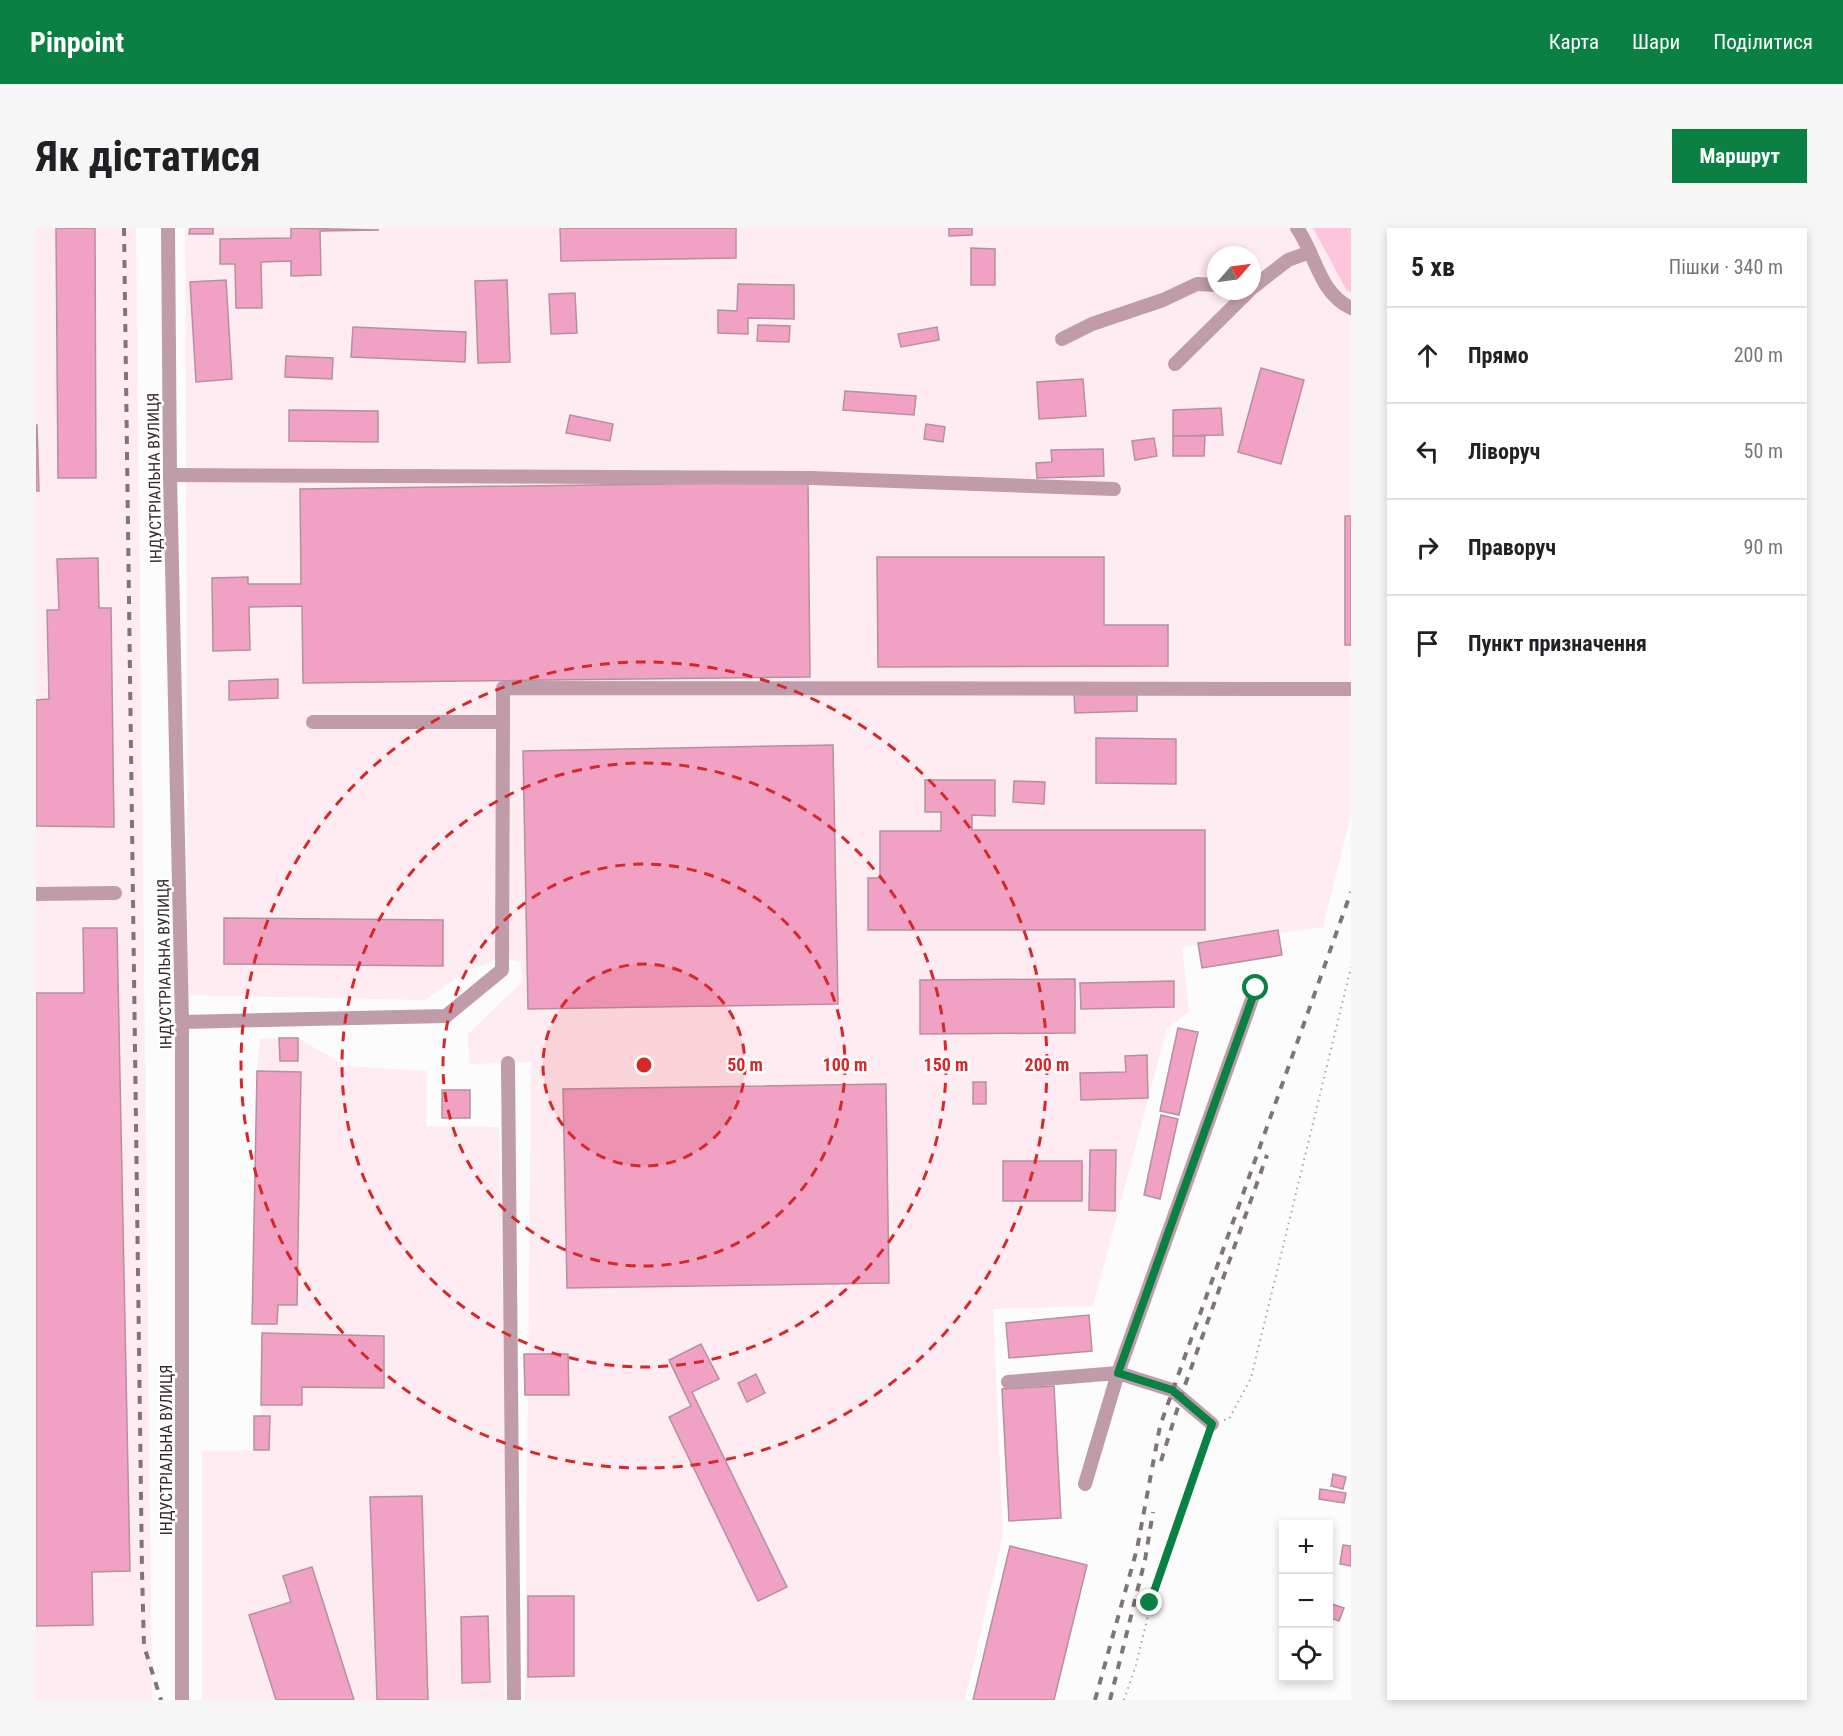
<!DOCTYPE html>
<html lang="uk">
<meta charset="utf-8">
<style>
:root{--surface:#fff;--page:#f6f6f6;--text:#202124;--muted:#757577;--line:#e0e0e0;--accent:#0b8043}
body{margin:0;font-family:"Roboto Condensed",sans-serif;background:var(--page);color:var(--text)}
.controls{position:absolute;right:18px;bottom:18px;display:grid;overflow:hidden;border-radius:0px;box-shadow:0 3px 9px #0003}
.controls button{width:54px;height:54px;display:grid;place-items:center;padding:0;border:0;border-bottom:2px solid var(--line);background:var(--surface);color:var(--text);font:30px sans-serif}
.compass{position:absolute;left:1171px;top:18px;width:54px;height:54px;border-radius:50%;background:var(--surface);box-shadow:0 3px 9px #0003;rotate:62deg}
.stop{position:absolute;width:18px;height:18px;margin:-14px;border:4px solid #0b8043;border-radius:50%;background:#fff}
.stop.end{background:#0b8043;border-color:#fff;box-shadow:0 2px 6px #0008}
.list{margin:0;padding:0;list-style:none}
h2{display:flex;justify-content:space-between;align-items:center;height:78px;margin:0;padding:0 24px;font-size:26px}
h2 small{font-size:20px;font-weight:400;color:var(--muted)}
.list li{display:grid;grid-template-columns:39px 1fr auto;gap:18px;align-items:center;box-sizing:border-box;height:96px;padding:0 24px;border-top:2px solid var(--line)}
.list b{display:block;font-size:22px;white-space:nowrap}
.list em{font-size:20px;font-style:normal;color:var(--muted)}
.icon{flex:none;width:33px;height:33px;fill:none;stroke:currentColor;stroke-width:2;stroke-linecap:round;stroke-linejoin:round}
.map{position:relative;flex:none;width:1315px;height:1472px;overflow:hidden;border-radius:0px}
header{display:flex;align-items:center;gap:36px;box-sizing:border-box;height:84px;padding:0 30px;background:var(--accent);color:#fff}
header strong{font-size:28px}
nav{display:flex;gap:33px;margin-inline-start:auto;font-size:21px}
.intro{display:flex;align-items:center;justify-content:space-between;box-sizing:border-box;height:144px;padding:0 36px}
h1{margin:0;font-size:42px}
.button{padding:15px 27px;border-radius:0px;background:var(--accent);color:#fff;font-size:21px;font-weight:700}
main{display:flex;gap:36px;padding:0 36px}
aside{flex:1;background:var(--surface);border-radius:0px;box-shadow:0 3px 9px #0003}
.map>svg:first-child{display:block}
.built{fill:#ffebf2;fill-rule:evenodd}
.green{fill:#fec5dc}
.building{fill:#f1a1c3;stroke:#b5909e;stroke-width:1.5}
.lines{fill:none;stroke-linecap:round;stroke-linejoin:round}
.path{stroke:#aba5a8;stroke-width:2;stroke-dasharray:1.5 4.5;stroke-linecap:butt}
.minor{stroke:#c09caa;stroke-width:14}
.rail{stroke:#7f7579;stroke-width:4;stroke-dasharray:8 8;stroke-linecap:butt}
.route{stroke:#0b8043;stroke-width:8}
.ring{fill:none;stroke:#d62828;stroke-width:3;stroke-dasharray:10 8}
.labels{text-anchor:middle;stroke-width:5;stroke-linejoin:round;paint-order:stroke}
.street-label{font-size:16px;fill:#38292f;stroke:#fff}
.centre{fill:#d62828;stroke:#fff;stroke-width:3}
.ring-label{font-size:18px;text-anchor:middle;font-weight:bold;fill:#d62828;stroke:#fff;stroke-width:5;stroke-linejoin:round;paint-order:stroke}
</style>
<header>
<strong>Pinpoint</strong>
<nav><a>Карта</a><a>Шари</a><a>Поділитися</a></nav>
</header>
<div class="intro"><h1>Як дістатися</h1><a class="button">Маршрут</a></div>
<main>
<div class="map">
<svg width="1315" height="1472" viewBox="0 0 1315 1472">
<rect width="100%" height="100%" fill="#fcfcfc"/>
<g class="built">
<path d="M 0,0 L 100,0 L 116,1472 L 0,1472 Z"/>
<path d="M 149,0 L 1277,0 L 1311,63 L 1315,64 L 1315,586 L 1287,699 L 1146,719 L 1153,784 L 1131,800 L 1057,1078 L 957,1081 L 967,1306 L 929,1472 L 489,1472 L 495,834 L 433,836 L 432,806 L 486,754 L 484,734 L 467,730 L 431,743 L 389,772 L 152,767 ZM 1180,27 L 1216,27 L 1216,63 L 1180,63 Z"/>
<path d="M 262,810 L 310,838 L 391,843 L 390,898 L 463,899 L 469,1197 L 468,1472 L 166,1472 L 166,1223 L 218,1222 L 218,1188 L 225,1188 L 226,1096 L 216,1096 L 221,843 L 224,811 Z"/>
</g>
<path class="green" d="M 1277,0 L 1315,0 L 1315,64 L 1311,63 Z"/>
<g class="building">
<path d="M 20,0 L 59,0 L 60,250 L 22,250 Z"/>
<path d="M 154,0 L 177,0 L 177,6 L 153,6 Z"/>
<path d="M 255,0 L 343,2 L 284,3 L 285,47 L 255,48 L 255,33 L 225,34 L 226,80 L 200,80 L 199,36 L 184,36 L 184,11 L 255,10 Z"/>
<path d="M 524,0 L 700,0 L 700,30 L 525,33 Z"/>
<path d="M 913,0 L 936,0 L 936,7 L 913,8 Z"/>
<path d="M 935,20 L 959,21 L 959,57 L 935,57 Z"/>
<path d="M 190,52 L 196,151 L 160,154 L 154,54 Z"/>
<path d="M 471,52 L 474,134 L 442,135 L 439,53 Z"/>
<path d="M 702,56 L 758,57 L 758,91 L 712,90 L 712,106 L 682,105 L 682,82 L 701,83 Z"/>
<path d="M 539,65 L 541,105 L 515,106 L 513,66 Z"/>
<path d="M 722,97 L 754,98 L 753,114 L 721,113 Z"/>
<path d="M 317,99 L 430,104 L 429,134 L 315,129 Z"/>
<path d="M 901,99 L 903,112 L 865,119 L 862,106 Z"/>
<path d="M 250,128 L 297,130 L 296,151 L 249,149 Z"/>
<path d="M 1225,140 L 1268,152 L 1245,236 L 1202,224 Z"/>
<path d="M 1047,151 L 1050,188 L 1003,191 L 1001,154 Z"/>
<path d="M 809,163 L 880,168 L 878,187 L 807,182 Z"/>
<path d="M 1185,180 L 1187,207 L 1137,208 L 1137,182 Z"/>
<path d="M 253,182 L 342,183 L 342,214 L 253,213 Z"/>
<path d="M 534,187 L 577,196 L 574,213 L 530,205 Z"/>
<path d="M 890,196 L 909,199 L 907,214 L 888,211 Z"/>
<path d="M 0,197 L 1,197 L 3,263 L 0,263 Z"/>
<path d="M 1137,208 L 1169,208 L 1168,228 L 1137,228 Z"/>
<path d="M 1118,210 L 1121,228 L 1099,232 L 1096,213 Z"/>
<path d="M 1067,221 L 1068,248 L 1001,250 L 1000,235 L 1016,234 L 1015,222 Z"/>
<path d="M 772,254 L 774,449 L 267,455 L 266,378 L 213,379 L 214,422 L 177,423 L 176,350 L 212,349 L 212,356 L 265,356 L 264,261 Z"/>
<rect x="1309" y="288" width="6" height="129"/>
<path d="M 841,329 L 1068,329 L 1068,397 L 1132,397 L 1132,438 L 842,439 Z"/>
<path d="M 62,330 L 63,380 L 75,380 L 78,599 L 0,598 L 0,472 L 13,471 L 11,382 L 23,382 L 21,331 Z"/>
<path d="M 242,451 L 242,470 L 193,472 L 193,453 Z"/>
<path d="M 1101,464 L 1101,483 L 1039,485 L 1038,466 Z"/>
<path d="M 1060,510 L 1140,511 L 1140,556 L 1060,555 Z"/>
<path d="M 797,517 L 802,776 L 492,781 L 487,523 Z"/>
<path d="M 889,552 L 959,552 L 959,588 L 936,587 L 936,602 L 1169,602 L 1169,702 L 832,702 L 832,650 L 844,650 L 844,603 L 905,603 L 905,584 L 889,584 Z"/>
<path d="M 978,553 L 1009,554 L 1008,576 L 977,574 Z"/>
<path d="M 188,690 L 407,692 L 407,738 L 188,736 Z"/>
<path d="M 47,700 L 81,700 L 94,1343 L 56,1344 L 57,1397 L 0,1398 L 0,765 L 48,765 Z"/>
<path d="M 1242,702 L 1246,727 L 1166,740 L 1162,715 Z"/>
<path d="M 1039,751 L 1039,805 L 884,806 L 884,752 Z"/>
<path d="M 1138,753 L 1138,779 L 1045,781 L 1044,755 Z"/>
<path d="M 1142,800 L 1162,804 L 1143,887 L 1124,883 Z"/>
<path d="M 243,810 L 262,810 L 262,833 L 244,833 Z"/>
<path d="M 1111,827 L 1112,870 L 1045,872 L 1044,845 L 1090,844 L 1089,828 Z"/>
<path d="M 221,843 L 265,844 L 261,1077 L 242,1077 L 241,1096 L 216,1096 Z"/>
<rect x="937" y="854" width="13" height="22"/>
<path d="M 850,856 L 853,1055 L 531,1060 L 527,861 Z"/>
<rect x="406" y="862" width="28" height="28"/>
<path d="M 1125,887 L 1142,891 L 1124,971 L 1108,967 Z"/>
<path d="M 1054,922 L 1080,922 L 1079,983 L 1053,982 Z"/>
<rect x="967" y="933" width="79" height="40"/>
<path d="M 1053,1087 L 1056,1123 L 973,1130 L 970,1095 Z"/>
<path d="M 226,1105 L 348,1108 L 348,1160 L 266,1159 L 266,1177 L 225,1177 Z"/>
<path d="M 665,1116 L 683,1151 L 656,1164 L 751,1359 L 722,1373 L 633,1189 L 655,1178 L 633,1132 Z"/>
<path d="M 488,1126 L 532,1126 L 533,1167 L 489,1167 Z"/>
<path d="M 720,1146 L 729,1165 L 711,1174 L 702,1155 Z"/>
<path d="M 1018,1158 L 1025,1290 L 973,1293 L 966,1161 Z"/>
<path d="M 218,1188 L 234,1188 L 233,1222 L 218,1222 Z"/>
<path d="M 1297,1246 L 1310,1249 L 1307,1261 L 1295,1258 Z"/>
<path d="M 1284,1261 L 1310,1265 L 1308,1275 L 1283,1271 Z"/>
<path d="M 386,1268 L 392,1472 L 341,1472 L 334,1269 Z"/>
<path d="M 1307,1317 L 1315,1318 L 1315,1338 L 1304,1336 Z"/>
<path d="M 974,1318 L 1051,1337 L 1018,1472 L 937,1472 Z"/>
<path d="M 276,1339 L 318,1472 L 240,1472 L 213,1387 L 255,1374 L 247,1348 Z"/>
<path d="M 492,1368 L 538,1368 L 538,1448 L 492,1449 Z"/>
<path d="M 1296,1376 L 1308,1380 L 1303,1393 L 1292,1389 Z"/>
<path d="M 452,1388 L 454,1454 L 426,1455 L 425,1389 Z"/>
</g>
<g class="lines">
<g class="path">
<path d="M 1188,1192 L 1193,1191 L 1215,1150 L 1315,739"/>
<path d="M 1088,1472 L 1100,1437 L 1115,1375 L 1171,1209"/>
</g>
<g class="minor">
<path d="M 132,0 L 134,247 L 146,794 L 146,1472"/>
<path d="M 1261,0 C 1280,27 1283,65 1315,80"/>
<path d="M 1216,60 L 1252,32 L 1274,24"/>
<path d="M 1026,111 L 1056,96 L 1127,72 L 1161,56 L 1180,57"/>
<path d="M 1139,136 L 1213,63"/>
<path d="M 134,247 L 775,250 L 1078,261"/>
<path d="M 277,494 L 467,494 L 467,460 L 1315,461"/>
<path d="M 0,666 L 79,665"/>
<path d="M 146,794 L 410,788 L 466,742 L 467,494"/>
<path d="M 472,835 L 478,1472"/>
<path d="M 972,1154 L 1082,1145 L 1049,1256"/>
<path d="M 1176,1196 L 1136,1162 L 1082,1145 L 1220,760"/>
</g>
<g class="rail">
<path d="M 88,0 L 106,1343 L 108,1418 L 125,1472"/>
<path d="M 1125,1233 L 1148,1160 L 1231,927"/>
<path d="M 1059,1472 L 1101,1321 L 1124,1198 L 1315,664"/>
<path d="M 1074,1472 L 1109,1332 L 1117,1284"/>
</g>
</g>
<g class="lines">
<path class="route" d="M 1114,1375 L 1176,1196 L 1136,1162 L 1082,1145 L 1220,760"/>
</g>
<circle cx="608" cy="837" r="101" fill="#d62828" fill-opacity=".12"/>
<g class="ring">
<circle cx="608" cy="837" r="101"/>
<circle cx="608" cy="837" r="201"/>
<circle cx="608" cy="837" r="302"/>
<circle cx="608" cy="837" r="403"/>
</g>
<g class="labels">
<g class="street-label">
<text transform="translate(118 250) rotate(-91)" y="6">ІНДУСТРІАЛЬНА ВУЛИЦЯ</text>
<text transform="translate(128 736) rotate(-91)" y="6">ІНДУСТРІАЛЬНА ВУЛИЦЯ</text>
<text transform="translate(130 1222) rotate(-90)" y="6">ІНДУСТРІАЛЬНА ВУЛИЦЯ</text>
</g>
</g>
<circle cx="608" cy="837" r="9" class="centre"/>
<g class="ring-label">
<text x="709" y="843">50 m</text>
<text x="809" y="843">100 m</text>
<text x="910" y="843">150 m</text>
<text x="1011" y="843">200 m</text>
</g>
</svg>
<div class="controls">
<button>+</button>
<button>−</button>
<button><svg class="icon" aria-label="locate" viewBox="0 0 24 24"><circle cx="12" cy="12" r="6"/><path d="M12 2v4M12 18v4M2 12h4M18 12h4"/></svg></button>
</div>
<svg class="compass" viewBox="-18 -18 36 36"><path d="M0-13l5 13h-10z" fill="#e53935"/><path d="M0 13l5-13h-10z" fill="#757577"/></svg>
<div class="stop" style="left:1220px;top:760px"></div>
<div class="stop end" style="left:1114px;top:1375px"></div>
</div>
<aside>
<h2>5 хв<small>Пішки · 340 m</small></h2>
<ul class="list">
<li><svg class="icon" aria-label="ahead" viewBox="0 0 24 24"><path d="M12 20V5M6 11l6-6 6 6"/></svg><div><b>Прямо</b></div><em>200 m</em></li>
<li><svg class="icon" aria-label="left" viewBox="0 0 24 24"><path d="M17 20v-9H6M10 6l-5 5 5 5"/></svg><div><b>Ліворуч</b></div><em>50 m</em></li>
<li><svg class="icon" aria-label="right" viewBox="0 0 24 24"><path d="M7 20v-9h11M14 6l5 5-5 5"/></svg><div><b>Праворуч</b></div><em>90 m</em></li>
<li><svg class="icon" aria-label="arrive" viewBox="0 0 24 24"><path d="M6 21V4h12l-3 4 3 4H6"/></svg><div><b>Пункт призначення</b></div></li>
</ul>
</aside>
</main>
